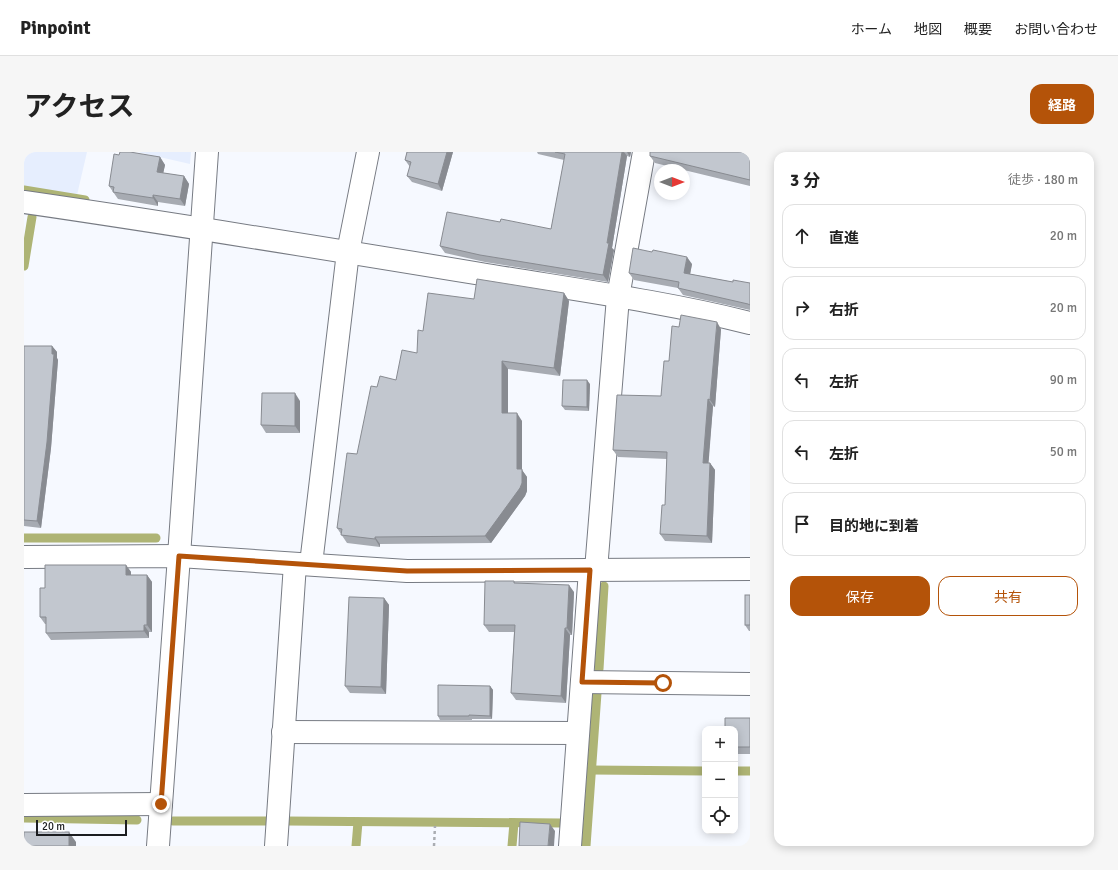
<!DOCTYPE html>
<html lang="ja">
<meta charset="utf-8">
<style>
:root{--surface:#fff;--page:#f6f6f6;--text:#222;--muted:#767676;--line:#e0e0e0;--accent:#b45309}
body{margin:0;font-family:Signika,"Noto Sans JP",sans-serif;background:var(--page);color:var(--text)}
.controls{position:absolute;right:12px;bottom:12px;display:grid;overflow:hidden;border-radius:8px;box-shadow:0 2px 10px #0003}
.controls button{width:36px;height:36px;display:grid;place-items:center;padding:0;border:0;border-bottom:1px solid var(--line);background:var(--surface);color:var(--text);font:20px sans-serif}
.compass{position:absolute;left:630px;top:12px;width:36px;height:36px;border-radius:50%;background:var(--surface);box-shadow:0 2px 10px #0003;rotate:90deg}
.scale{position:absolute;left:12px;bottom:10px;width:91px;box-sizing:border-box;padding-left:4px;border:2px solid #1b1d20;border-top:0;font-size:11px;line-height:14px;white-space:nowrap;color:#1b1d20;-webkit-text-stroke:3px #fff;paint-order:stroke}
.stop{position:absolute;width:12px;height:12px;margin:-9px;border:3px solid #b45309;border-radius:50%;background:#fff}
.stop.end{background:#b45309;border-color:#fff;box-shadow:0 1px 4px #0008}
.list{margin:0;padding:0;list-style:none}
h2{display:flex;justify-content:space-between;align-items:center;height:52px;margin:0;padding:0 16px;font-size:17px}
h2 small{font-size:13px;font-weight:400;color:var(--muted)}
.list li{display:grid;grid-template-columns:26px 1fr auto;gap:12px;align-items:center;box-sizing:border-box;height:64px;margin:0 8px 8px;padding:0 8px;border:1px solid var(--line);border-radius:12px}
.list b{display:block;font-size:15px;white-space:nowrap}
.list em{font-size:13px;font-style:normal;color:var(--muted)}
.actions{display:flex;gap:8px;padding:12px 16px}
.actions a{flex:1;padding:9px 0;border:1px solid var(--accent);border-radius:12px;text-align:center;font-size:14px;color:var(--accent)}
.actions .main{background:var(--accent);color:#fff}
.icon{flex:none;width:22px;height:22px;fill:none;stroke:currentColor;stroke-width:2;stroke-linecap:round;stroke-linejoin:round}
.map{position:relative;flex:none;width:726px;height:694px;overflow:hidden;border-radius:12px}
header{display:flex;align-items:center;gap:24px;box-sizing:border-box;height:56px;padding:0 20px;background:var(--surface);border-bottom:1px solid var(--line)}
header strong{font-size:19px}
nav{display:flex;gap:22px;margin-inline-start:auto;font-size:14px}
.intro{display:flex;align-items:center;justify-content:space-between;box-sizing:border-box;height:96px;padding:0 24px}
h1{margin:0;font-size:28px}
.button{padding:10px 18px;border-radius:12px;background:var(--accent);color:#fff;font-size:14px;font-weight:700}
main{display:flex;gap:24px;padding:0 24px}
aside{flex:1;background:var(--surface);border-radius:12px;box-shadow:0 2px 10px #0003}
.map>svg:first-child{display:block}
.built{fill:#e6eefe}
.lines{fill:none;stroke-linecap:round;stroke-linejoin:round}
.stream{stroke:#aeb475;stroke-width:9}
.minor-casing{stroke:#777b83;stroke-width:24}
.tertiary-casing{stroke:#777b83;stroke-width:24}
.path{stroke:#aaadb2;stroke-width:2.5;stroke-dasharray:3 3;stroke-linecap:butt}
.minor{stroke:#fff;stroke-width:22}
.tertiary{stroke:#fff;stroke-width:22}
.wall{fill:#a7abb2}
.shaded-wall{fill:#888b91}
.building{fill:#c2c7cf;stroke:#888b91}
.route{stroke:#b45309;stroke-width:5}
</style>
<header>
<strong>Pinpoint</strong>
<nav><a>ホーム</a><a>地図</a><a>概要</a><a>お問い合わせ</a></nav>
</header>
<div class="intro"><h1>アクセス</h1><a class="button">経路</a></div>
<main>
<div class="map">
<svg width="726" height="694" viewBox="0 0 726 694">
<rect width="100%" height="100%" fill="#f6f9ff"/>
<g class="built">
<path d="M 0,0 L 63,0 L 53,43 L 0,34 Z"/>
<path d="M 114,0 L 167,0 L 166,12 Z"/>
</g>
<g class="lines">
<g class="stream">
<path d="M 0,38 L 61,48"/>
<path d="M 0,114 L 8,65"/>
<path d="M 0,386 L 132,386"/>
<path d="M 575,517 L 580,434"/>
<path d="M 567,618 L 681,619"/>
<path d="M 711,619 L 726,619"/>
<path d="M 0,666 L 113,668"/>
<path d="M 149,669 L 243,669"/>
<path d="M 263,669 L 537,671"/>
<path d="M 332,694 L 334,670"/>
<path d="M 488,694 L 490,671"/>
<path d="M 562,694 L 573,541"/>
</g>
<g class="minor-casing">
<g id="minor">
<path d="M 0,50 C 152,72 305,97 457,122 C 546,137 638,149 726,171"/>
<path d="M 0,405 L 155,404 L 383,419 L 726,417"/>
<path d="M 287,412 L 324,100 L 344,0"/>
<path d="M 572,418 L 594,145 L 620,0"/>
<path d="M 558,530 L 726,532"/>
<path d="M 259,580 L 554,581"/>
<path d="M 0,653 L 137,652"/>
<path d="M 252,694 L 271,412"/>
<path d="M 546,694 L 566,418"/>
</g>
</g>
<g class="tertiary-casing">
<path id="tertiary" d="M 134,694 L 155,404 L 183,0"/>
</g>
<path class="path" d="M 410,694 L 411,674"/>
<use href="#minor" class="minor"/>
<use href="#tertiary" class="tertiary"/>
</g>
<g class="wall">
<path d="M 383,0 L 429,0 L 418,39 L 388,30 L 383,24 L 386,15 L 381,8 Z"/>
<path d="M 513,0 L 607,0 L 606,5 L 603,4 L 588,96 L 590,98 L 584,130 L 461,110 L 421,101 L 416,94 L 476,70 L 527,77 L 540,8 L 514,2 Z"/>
<path d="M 726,0 L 726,34 L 631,11 L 626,4 Z"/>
<path d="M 95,3 L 136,5 L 141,13 L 139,21 L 160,24 L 165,32 L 161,54 L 134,50 L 134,54 L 94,47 L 85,34 Z"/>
<path d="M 668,112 L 666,122 L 709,130 L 726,131 L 726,158 L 659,143 L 654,136 L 610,128 L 605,121 Z"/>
<path d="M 540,141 L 545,149 L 536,224 L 484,217 L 484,261 L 498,269 L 498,318 L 503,325 L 503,339 L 501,344 L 467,391 L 356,392 L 356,395 L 323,391 L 313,376 L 353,235 L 372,228 L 393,201 L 399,179 L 450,147 Z"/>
<path d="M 697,177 L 691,255 L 689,254 L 684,311 L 686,311 L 691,318 L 688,391 L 641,389 L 636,382 L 641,353 L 643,307 L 594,305 L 589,298 L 637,244 L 645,209 Z"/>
<path d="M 0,194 L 28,194 L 33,200 L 33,206 L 34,208 L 27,296 L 17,376 L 0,374 Z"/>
<path d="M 566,232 L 565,259 L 541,258 L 538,254 Z"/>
<path d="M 276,249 L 276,281 L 242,281 L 237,273 Z"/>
<path d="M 102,413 L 107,420 L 107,423 L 123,423 L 128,430 L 128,480 L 125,480 L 125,486 L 27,488 L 22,481 L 22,472 L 21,472 L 16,465 Z"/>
<path d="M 490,429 L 491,431 L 550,440 L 548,483 L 546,483 L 542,551 L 492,548 L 487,541 L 490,480 L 465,480 L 460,473 Z"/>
<path d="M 726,443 L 726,479 L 725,479 L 721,473 Z"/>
<path d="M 360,446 L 365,453 L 362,542 L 326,541 L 321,534 Z"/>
<path d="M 466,534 L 469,538 L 468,567 L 448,567 L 448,568 L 416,568 L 414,564 Z"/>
<path d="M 726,566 L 726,602 L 711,602 L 711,577 Z"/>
</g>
<g class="shaded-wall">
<path d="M 423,0 L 429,0 L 418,39 L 414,32 Z"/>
<path d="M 598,0 L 600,0 L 603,4 L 588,96 L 590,98 L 584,130 L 579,123 L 583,91 Z"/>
<path d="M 603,0 L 607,0 L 606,5 Z"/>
<path d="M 136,5 L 141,13 L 138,27 L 133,20 Z"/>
<path d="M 160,24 L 165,32 L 161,54 L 156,47 Z"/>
<path d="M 129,43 L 134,50 L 134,54 L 129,46 Z"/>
<path d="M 663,105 L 668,112 L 665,128 L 660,121 Z"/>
<path d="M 540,141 L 545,149 L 536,224 L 530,216 Z"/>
<path d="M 693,170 L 697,177 L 691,255 L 686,248 Z"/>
<path d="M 28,194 L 33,200 L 33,206 L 34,208 L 27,296 L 17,376 L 13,369 L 28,202 Z"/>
<path d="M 478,209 L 484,217 L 484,269 L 478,261 Z"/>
<path d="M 563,228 L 566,232 L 565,259 L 563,255 Z"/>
<path d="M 271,241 L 276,249 L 276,281 L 271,274 Z"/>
<path d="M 684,247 L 689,254 L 684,318 L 679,311 Z"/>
<path d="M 493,261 L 498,269 L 498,318 L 503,325 L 503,339 L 501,344 L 467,391 L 461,384 L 493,317 Z"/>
<path d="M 686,311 L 691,318 L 688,391 L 683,384 Z"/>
<path d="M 351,385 L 356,392 L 356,395 L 351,387 Z"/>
<path d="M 102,413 L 107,420 L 107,430 L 102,423 Z"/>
<path d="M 123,423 L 128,430 L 128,480 L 123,473 Z"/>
<path d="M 545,433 L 550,440 L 548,483 L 543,476 Z"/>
<path d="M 360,446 L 365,453 L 362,542 L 357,535 Z"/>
<path d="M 120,473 L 125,480 L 125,486 L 120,479 Z"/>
<path d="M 541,476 L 546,483 L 542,551 L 537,544 Z"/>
<path d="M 466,534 L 469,538 L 468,567 L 466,564 Z"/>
<path d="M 526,672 L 531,679 L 530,694 L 524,694 Z"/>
<path d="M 45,680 L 52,690 L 52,694 L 45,694 Z"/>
</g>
<g class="building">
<path d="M 96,0 L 106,0 L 136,5 L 133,20 L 160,24 L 156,47 L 129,43 L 129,46 L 89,40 L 90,35 L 85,34 L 90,2 L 95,3 Z"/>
<path d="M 383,0 L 423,0 L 414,32 L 383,24 L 387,10 L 381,8 Z"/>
<path d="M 531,0 L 598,0 L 583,91 L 585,91 L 579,123 L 456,103 L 416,94 L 423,60 L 476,70 L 477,67 L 527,77 L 541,2 Z"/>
<path d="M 626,0 L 726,0 L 726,28 L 626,4 Z"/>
<path d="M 609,96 L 628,100 L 629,98 L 663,105 L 660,121 L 709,130 L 709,128 L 726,131 L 726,153 L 724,152 L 654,136 L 655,130 L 605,121 Z"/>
<path d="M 453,127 L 540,141 L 530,216 L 478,209 L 478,261 L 493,261 L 493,317 L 498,317 L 498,331 L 496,336 L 461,384 L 351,385 L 351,387 L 317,383 L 318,377 L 313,376 L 323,301 L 333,302 L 347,234 L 353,235 L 356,224 L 372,228 L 378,198 L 393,201 L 394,178 L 399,179 L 404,141 L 450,147 Z"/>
<path d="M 657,163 L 693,170 L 686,248 L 684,247 L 679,311 L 686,311 L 683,384 L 636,382 L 638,353 L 641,353 L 643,300 L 589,298 L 593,243 L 637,244 L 640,209 L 645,209 L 648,174 L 655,175 Z"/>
<path d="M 0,194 L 28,194 L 28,202 L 30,202 L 23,290 L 13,369 L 0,368 Z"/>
<path d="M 539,228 L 563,228 L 563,255 L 538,254 Z"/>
<path d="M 238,241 L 271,241 L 271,274 L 237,273 Z"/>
<path d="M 21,413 L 102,413 L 102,423 L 123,423 L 123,473 L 120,473 L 120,479 L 22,481 L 22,465 L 16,465 L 16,436 L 21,436 Z"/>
<path d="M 461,429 L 490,429 L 490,431 L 545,433 L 543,476 L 541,476 L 537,544 L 487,541 L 491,473 L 460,473 Z"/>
<rect x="721" y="443" width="5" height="30"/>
<path d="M 325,445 L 360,446 L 357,535 L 321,534 Z"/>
<path d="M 414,533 L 466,534 L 466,564 L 445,563 L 445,564 L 414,564 Z"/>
<path d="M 701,566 L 726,566 L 726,595 L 711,595 L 711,577 L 701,577 Z"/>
<path d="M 496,670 L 526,672 L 524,694 L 495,694 Z"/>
<rect x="0" y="680" width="45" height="14"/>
</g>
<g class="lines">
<path class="route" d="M 137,652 L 155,404 L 383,419 L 566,418 L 558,530 L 639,531"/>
</g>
</svg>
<div class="controls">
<button>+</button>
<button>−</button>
<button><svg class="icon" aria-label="locate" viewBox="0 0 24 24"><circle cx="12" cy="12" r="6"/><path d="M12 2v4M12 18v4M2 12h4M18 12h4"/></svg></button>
</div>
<svg class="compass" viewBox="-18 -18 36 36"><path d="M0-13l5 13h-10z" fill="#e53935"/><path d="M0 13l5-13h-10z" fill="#767676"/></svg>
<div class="scale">20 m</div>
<div class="stop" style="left:639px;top:531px"></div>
<div class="stop end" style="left:137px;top:652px"></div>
</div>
<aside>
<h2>3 分<small>徒歩 · 180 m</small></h2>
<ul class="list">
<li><svg class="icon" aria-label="ahead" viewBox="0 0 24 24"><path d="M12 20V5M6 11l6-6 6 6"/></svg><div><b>直進</b></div><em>20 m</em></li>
<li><svg class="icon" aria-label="right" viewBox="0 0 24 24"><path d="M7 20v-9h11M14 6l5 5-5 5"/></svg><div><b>右折</b></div><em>20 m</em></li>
<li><svg class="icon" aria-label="left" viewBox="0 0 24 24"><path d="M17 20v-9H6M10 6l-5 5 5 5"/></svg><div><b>左折</b></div><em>90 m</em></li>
<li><svg class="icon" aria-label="left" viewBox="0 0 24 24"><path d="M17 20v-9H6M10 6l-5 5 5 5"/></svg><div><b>左折</b></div><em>50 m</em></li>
<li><svg class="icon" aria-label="arrive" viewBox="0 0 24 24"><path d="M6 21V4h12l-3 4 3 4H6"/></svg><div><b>目的地に到着</b></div></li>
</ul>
<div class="actions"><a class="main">保存</a><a>共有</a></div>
</aside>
</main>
